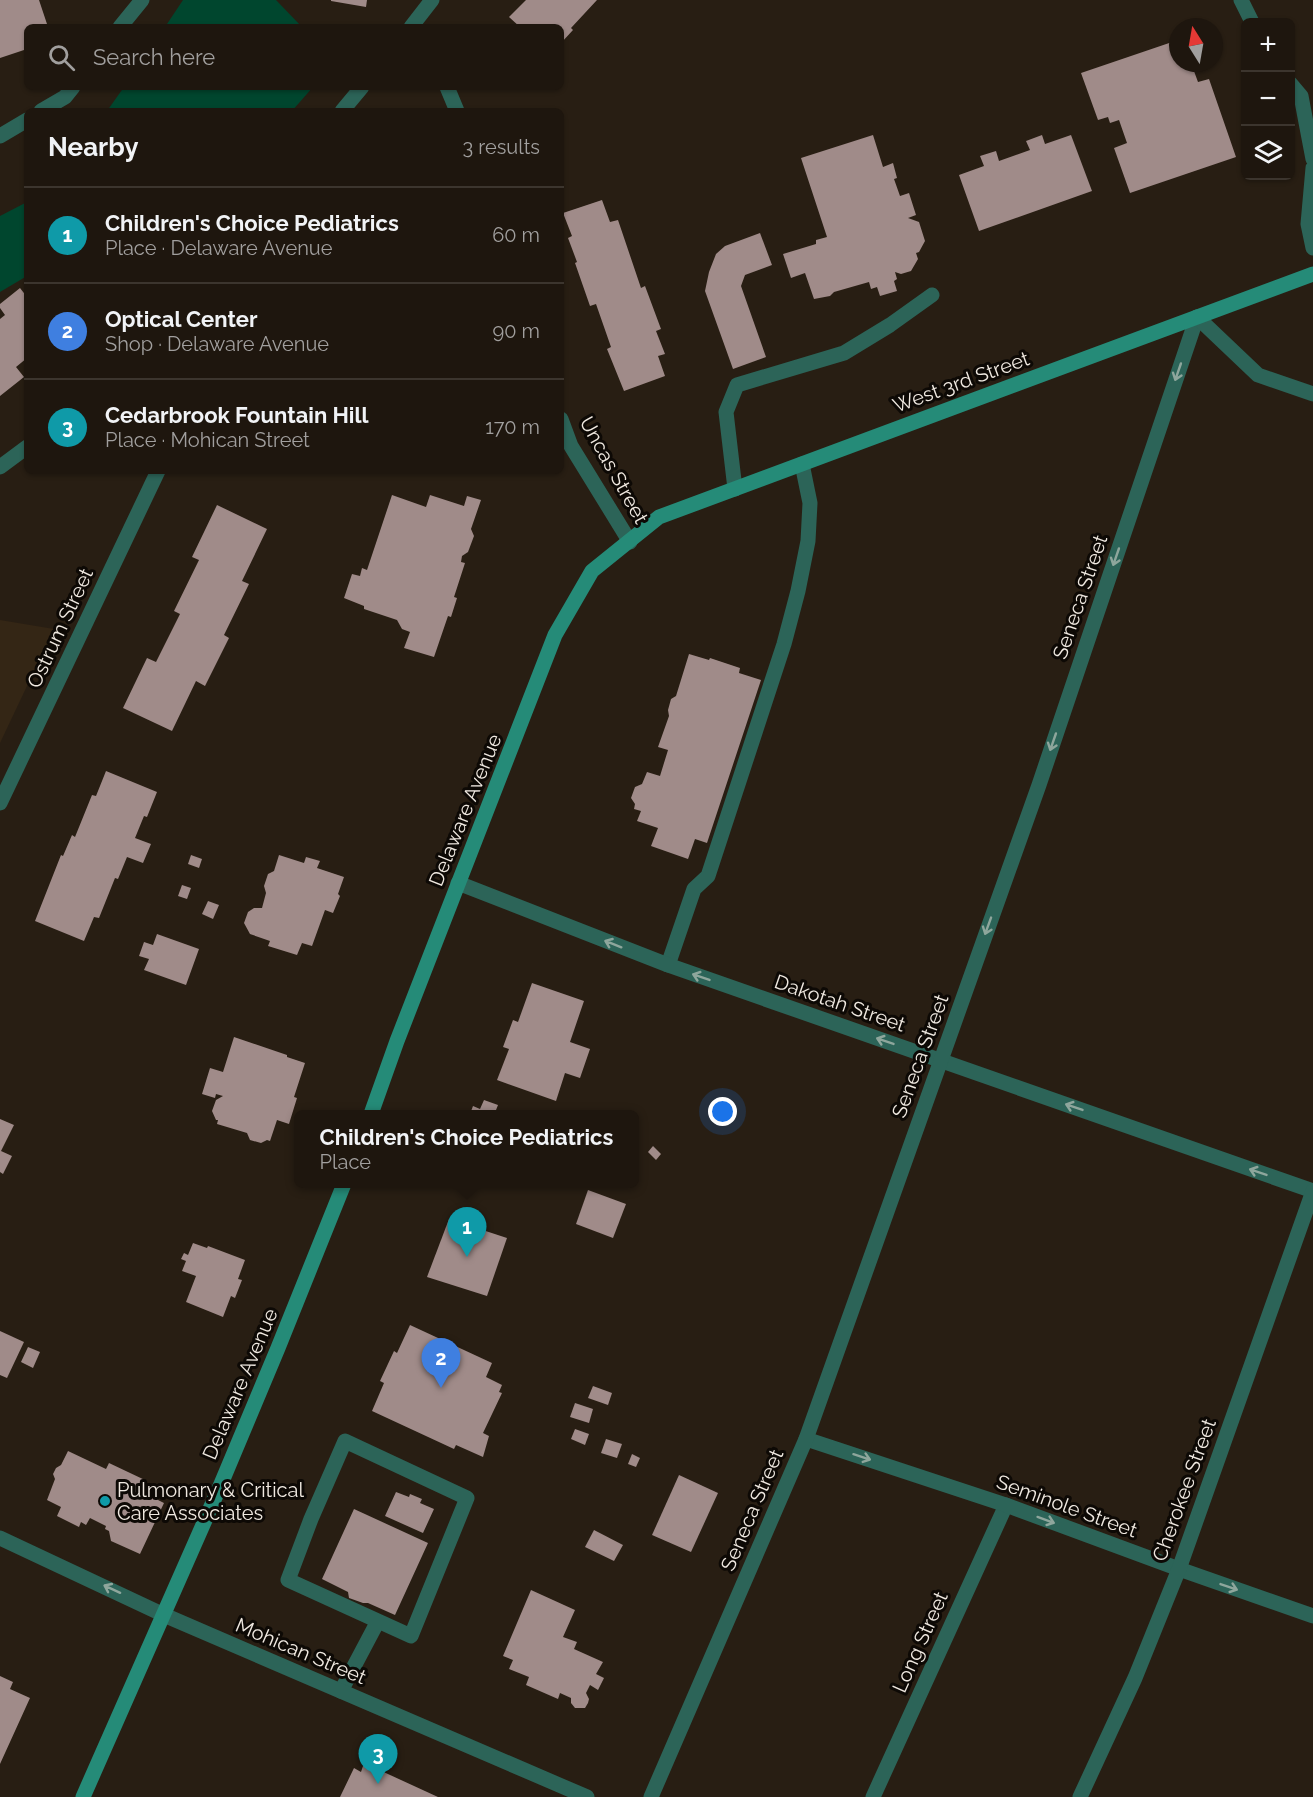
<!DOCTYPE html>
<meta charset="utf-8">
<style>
:root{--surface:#1e160e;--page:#2b231c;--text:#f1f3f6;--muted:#a19f9e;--line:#3c352e;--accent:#8c9099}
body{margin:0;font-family:Raleway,sans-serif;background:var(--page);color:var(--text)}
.controls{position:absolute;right:18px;top:18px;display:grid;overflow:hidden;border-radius:9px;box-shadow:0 2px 4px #0004}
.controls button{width:54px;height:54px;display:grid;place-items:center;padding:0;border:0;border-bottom:2px solid var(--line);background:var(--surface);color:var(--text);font:30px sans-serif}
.compass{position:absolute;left:1169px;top:18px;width:54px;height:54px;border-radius:50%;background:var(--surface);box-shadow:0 2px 4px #0004;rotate:349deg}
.you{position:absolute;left:723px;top:1112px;width:21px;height:21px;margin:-15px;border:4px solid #fff;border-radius:50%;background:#1a73e8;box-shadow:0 0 0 9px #1a73e833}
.badge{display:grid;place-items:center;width:39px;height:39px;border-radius:50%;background:var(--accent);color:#fff;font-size:20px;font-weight:700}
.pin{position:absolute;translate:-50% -50px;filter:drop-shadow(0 2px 3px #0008)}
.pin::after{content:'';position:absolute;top:32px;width:21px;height:18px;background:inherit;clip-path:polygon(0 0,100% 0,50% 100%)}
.popup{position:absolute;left:294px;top:1110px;width:345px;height:78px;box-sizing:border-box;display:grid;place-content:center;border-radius:9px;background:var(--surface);filter:drop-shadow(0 2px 4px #0005);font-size:20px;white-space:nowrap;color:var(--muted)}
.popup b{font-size:22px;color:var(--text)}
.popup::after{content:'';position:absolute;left:50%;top:100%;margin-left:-12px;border:12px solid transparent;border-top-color:var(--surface)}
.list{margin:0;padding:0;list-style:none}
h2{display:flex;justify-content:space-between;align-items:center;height:78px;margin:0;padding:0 24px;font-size:26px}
h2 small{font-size:20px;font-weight:400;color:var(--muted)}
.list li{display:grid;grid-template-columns:39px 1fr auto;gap:18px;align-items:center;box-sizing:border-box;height:96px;padding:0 24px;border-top:2px solid var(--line)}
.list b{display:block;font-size:22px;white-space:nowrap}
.list p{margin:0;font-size:20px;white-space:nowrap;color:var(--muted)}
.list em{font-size:20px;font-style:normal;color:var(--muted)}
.icon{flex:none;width:33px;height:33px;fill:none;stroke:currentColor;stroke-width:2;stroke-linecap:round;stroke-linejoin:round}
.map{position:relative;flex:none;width:1313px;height:1797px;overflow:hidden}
.search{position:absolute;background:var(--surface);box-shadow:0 2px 4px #0004;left:24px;top:24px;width:540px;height:66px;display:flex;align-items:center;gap:15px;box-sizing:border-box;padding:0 21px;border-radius:9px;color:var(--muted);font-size:22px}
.panel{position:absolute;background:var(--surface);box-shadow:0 2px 4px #0004;left:24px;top:108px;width:540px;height:366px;border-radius:9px}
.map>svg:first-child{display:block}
.built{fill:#342615}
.green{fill:#00462e}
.building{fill:#a08b89}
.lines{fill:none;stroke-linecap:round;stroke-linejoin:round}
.service{stroke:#2c6458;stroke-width:15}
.minor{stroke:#2c6458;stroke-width:15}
.tertiary{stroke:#2c6458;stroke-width:15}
.secondary{stroke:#258b78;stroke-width:15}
.oneway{stroke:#8ea69c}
.culture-dot{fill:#0f9aa8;stroke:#0d0905;stroke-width:2}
.labels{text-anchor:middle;stroke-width:6;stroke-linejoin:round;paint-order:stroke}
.street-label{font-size:20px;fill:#f0e9e1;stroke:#0d0905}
.poi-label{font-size:20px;fill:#f0e9e1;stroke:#0d0905;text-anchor:start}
</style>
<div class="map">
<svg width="1313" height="1797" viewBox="0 0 1313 1797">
<rect width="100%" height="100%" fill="#281e13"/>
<path class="built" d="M 0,620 L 54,629 L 0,743 Z"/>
<g class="green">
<path d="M 183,0 L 276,0 L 302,27 L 165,27 Z"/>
<path d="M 124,87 L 313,87 L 292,111 L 107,111 Z"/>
<path d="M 27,202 L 27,276 L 0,292 L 0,216 Z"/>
</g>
<g class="building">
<path d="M 0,0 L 39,0 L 48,27 L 27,27 L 27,49 L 0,58 Z"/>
<path d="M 331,0 L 367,0 L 366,7 L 331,1 Z"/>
<path d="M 526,0 L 597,0 L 571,28 L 573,30 L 561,43 L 561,27 L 520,27 L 509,17 Z"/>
<path d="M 1178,40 L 1178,63 L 1191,63 L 1198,82 L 1209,79 L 1236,157 L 1130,193 L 1114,148 L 1127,143 L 1119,120 L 1110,123 L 1108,117 L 1098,120 L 1081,73 Z"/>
<path d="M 873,135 L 883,167 L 893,163 L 897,178 L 894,179 L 900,196 L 909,193 L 916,215 L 908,218 L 919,222 L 925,241 L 919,252 L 916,253 L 918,259 L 911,271 L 901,274 L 895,272 L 897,279 L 894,281 L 897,291 L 880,296 L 877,287 L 871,289 L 869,282 L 834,292 L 830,296 L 814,299 L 805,273 L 791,278 L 783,254 L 816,244 L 816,240 L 827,237 L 801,158 Z"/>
<path d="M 1042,135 L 1045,144 L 1071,135 L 1092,191 L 979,231 L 959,175 L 984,166 L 980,156 L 996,151 L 999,161 L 1030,150 L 1026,141 Z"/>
<path d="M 602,200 L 610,222 L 618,220 L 641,288 L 645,286 L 661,329 L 656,331 L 665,354 L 658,356 L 665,376 L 624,391 L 607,349 L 611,347 L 596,304 L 590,306 L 575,263 L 577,262 L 568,238 L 572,236 L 563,213 Z"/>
<path d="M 760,233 L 772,265 L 745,275 L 741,286 L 766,357 L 733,369 L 705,291 L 709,272 L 716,254 L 725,246 Z"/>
<path d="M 20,288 L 27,297 L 27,358 L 16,367 L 24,377 L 0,396 L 0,319 L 5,315 L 0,308 L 0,304 Z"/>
<path d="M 392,495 L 426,507 L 430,495 L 464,506 L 467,496 L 481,500 L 471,529 L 474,536 L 468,552 L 462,556 L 461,562 L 465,563 L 454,597 L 457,598 L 451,617 L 448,616 L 434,657 L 404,648 L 410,632 L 402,629 L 397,620 L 364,609 L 364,606 L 344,598 L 352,574 L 360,576 L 362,568 L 367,570 Z"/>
<path d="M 217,505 L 267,529 L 242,581 L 249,584 L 224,635 L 229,638 L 205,686 L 196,681 L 172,731 L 123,708 L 147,658 L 156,662 L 180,614 L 174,611 L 199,560 L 192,557 Z"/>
<path d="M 689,654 L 709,660 L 710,658 L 740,668 L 739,673 L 761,680 L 707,843 L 695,839 L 688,859 L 651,846 L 658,828 L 637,821 L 641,811 L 634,809 L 635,804 L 631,798 L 635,787 L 642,784 L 647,772 L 660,776 L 668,750 L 658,747 L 669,716 L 668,710 L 671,699 L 676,696 Z"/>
<path d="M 106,771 L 157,792 L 147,817 L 144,816 L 135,838 L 151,844 L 143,863 L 127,857 L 118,879 L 115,878 L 99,918 L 94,917 L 84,941 L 35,921 L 61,855 L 63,856 L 72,835 L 75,837 L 92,795 L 96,796 Z"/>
<path d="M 191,855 L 202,859 L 199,868 L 188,864 Z"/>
<path d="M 279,855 L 304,863 L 306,857 L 320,861 L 317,868 L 344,877 L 338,894 L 340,896 L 333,913 L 325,910 L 312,946 L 302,943 L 297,955 L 268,946 L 270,941 L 250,934 L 244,923 L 248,912 L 254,908 L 262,908 L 266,893 L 264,886 L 268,874 L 274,871 Z"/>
<path d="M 182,885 L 191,888 L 187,899 L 178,896 Z"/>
<path d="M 208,901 L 219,905 L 213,919 L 202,914 Z"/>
<path d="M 157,934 L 199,949 L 186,985 L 144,970 L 149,959 L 139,956 L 144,942 L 153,945 Z"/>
<path d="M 532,983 L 584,1001 L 570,1042 L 590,1049 L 580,1078 L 565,1073 L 556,1101 L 497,1080 L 509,1049 L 503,1047 L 513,1020 L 518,1022 Z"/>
<path d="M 234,1037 L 287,1055 L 287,1057 L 305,1063 L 294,1097 L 297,1098 L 289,1124 L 277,1120 L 270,1141 L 267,1140 L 261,1143 L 250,1140 L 247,1133 L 217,1124 L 218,1120 L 216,1120 L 212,1111 L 216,1100 L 223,1096 L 216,1094 L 215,1098 L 202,1094 L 210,1068 L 223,1072 Z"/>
<path d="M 484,1100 L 498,1105 L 496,1110 L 507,1114 L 470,1114 L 473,1106 L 480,1109 Z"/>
<path d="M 0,1119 L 14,1125 L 1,1151 L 12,1156 L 3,1174 L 0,1172 Z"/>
<path d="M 653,1146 L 661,1154 L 656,1160 L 648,1152 Z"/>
<path d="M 588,1190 L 626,1204 L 613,1238 L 576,1224 Z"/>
<path d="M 449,1219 L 507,1238 L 487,1296 L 427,1277 Z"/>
<path d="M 193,1243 L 207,1248 L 208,1246 L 245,1260 L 238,1279 L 242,1280 L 235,1298 L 231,1296 L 223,1317 L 186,1302 L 196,1276 L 182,1271 L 186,1261 L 181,1259 L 184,1253 L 188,1255 Z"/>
<path d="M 410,1325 L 492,1363 L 486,1377 L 502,1385 L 499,1392 L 502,1393 L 483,1433 L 489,1436 L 483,1457 L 456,1445 L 454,1449 L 372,1411 L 384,1383 L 380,1381 L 394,1351 L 397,1353 Z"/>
<path d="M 0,1331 L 24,1342 L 7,1378 L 0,1375 Z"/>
<path d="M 28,1347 L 40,1352 L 33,1368 L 21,1362 Z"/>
<path d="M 593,1386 L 612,1393 L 608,1405 L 588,1398 Z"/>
<path d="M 575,1403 L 593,1409 L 589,1423 L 570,1417 Z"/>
<path d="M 575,1429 L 589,1434 L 585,1445 L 571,1439 Z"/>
<path d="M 606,1439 L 622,1444 L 617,1458 L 601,1453 Z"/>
<path d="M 68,1451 L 106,1469 L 109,1463 L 147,1481 L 145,1485 L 161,1493 L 158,1500 L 164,1503 L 140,1554 L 111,1541 L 109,1531 L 105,1529 L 106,1526 L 90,1518 L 86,1525 L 81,1522 L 79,1527 L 57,1516 L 61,1507 L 47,1500 L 55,1479 L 53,1474 L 56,1468 L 61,1465 Z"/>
<path d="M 632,1454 L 640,1458 L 636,1467 L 628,1464 Z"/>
<path d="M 679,1475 L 718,1493 L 691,1552 L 652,1535 Z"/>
<path d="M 396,1492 L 409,1497 L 410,1494 L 422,1499 L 420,1503 L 434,1509 L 423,1533 L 385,1516 Z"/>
<path d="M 354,1509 L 428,1543 L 395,1615 L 368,1603 L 363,1603 L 349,1598 L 348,1592 L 322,1579 Z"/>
<path d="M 594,1530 L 623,1545 L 614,1561 L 585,1547 Z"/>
<path d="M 531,1590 L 575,1610 L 563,1637 L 577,1642 L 574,1649 L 603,1662 L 596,1674 L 604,1678 L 598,1690 L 590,1685 L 586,1693 L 589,1699 L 588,1703 L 585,1708 L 575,1708 L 571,1703 L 571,1698 L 560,1693 L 558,1699 L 526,1685 L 529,1677 L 509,1669 L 513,1660 L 503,1656 Z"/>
<path d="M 0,1676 L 13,1682 L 10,1689 L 30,1698 L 0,1764 Z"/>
<path d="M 364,1763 L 438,1797 L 340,1797 L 354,1768 L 361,1772 Z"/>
</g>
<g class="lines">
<g class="service">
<path d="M 1241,0 L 1252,22"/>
<path d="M 120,27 L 142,0"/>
<path d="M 1290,83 L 1301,96 L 1313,159"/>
<path d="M 41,111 L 65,97 L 73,87"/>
<path d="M 0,136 L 27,120"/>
<path d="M 1313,168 L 1308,224 L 1313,248"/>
<path d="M 735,489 L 726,412 L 737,385 L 844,353 L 890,325 L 932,295"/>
<path d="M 668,965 L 694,889 L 708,876 L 784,644 L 798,591 L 808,541 L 810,503 L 802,464"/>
<path d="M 341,1691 L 378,1621 L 411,1636 L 467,1498 L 345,1441 L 311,1519 L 288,1580 L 378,1621"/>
<path d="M 873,1797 L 1006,1505"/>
</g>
<g class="minor">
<path d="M 411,27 L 432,0"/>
<path d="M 447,87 L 457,111"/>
<path d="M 342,111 L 362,87"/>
<path d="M 561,419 L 571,446 L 630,542"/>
<path d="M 0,467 L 27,447"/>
<path d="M 0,803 L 158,471"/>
<path d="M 458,883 L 668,965 L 1313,1191"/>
<path d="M 806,1439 L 1006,1505 L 1179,1569 L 1313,1616"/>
<path d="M 0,1538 L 164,1615 L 587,1797"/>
<path d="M 651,1797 L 806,1439 L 1039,785 L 1197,317"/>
<path d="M 1080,1797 L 1135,1678 L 1179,1569 L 1313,1191"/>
</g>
<path class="tertiary" d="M 1197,317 L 1258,375 L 1313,394"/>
<g class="secondary">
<path d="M 371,1114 L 397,1041 L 555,635 L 592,571 L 659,517 L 1313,274"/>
<path d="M 83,1797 L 221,1484 L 278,1348 L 344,1184"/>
</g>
</g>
<defs><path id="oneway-shaft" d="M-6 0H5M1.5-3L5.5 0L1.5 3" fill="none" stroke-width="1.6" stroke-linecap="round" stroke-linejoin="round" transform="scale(1.5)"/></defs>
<g class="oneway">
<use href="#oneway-shaft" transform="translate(1178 372) rotate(109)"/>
<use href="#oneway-shaft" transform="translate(1116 557) rotate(109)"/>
<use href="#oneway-shaft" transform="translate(1053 742) rotate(109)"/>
<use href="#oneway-shaft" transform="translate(988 926) rotate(110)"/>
<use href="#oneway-shaft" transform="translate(613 944) rotate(-158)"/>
<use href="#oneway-shaft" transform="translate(701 977) rotate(-161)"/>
<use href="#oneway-shaft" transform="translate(885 1041) rotate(-161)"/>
<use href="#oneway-shaft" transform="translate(1074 1107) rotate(-161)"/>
<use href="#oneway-shaft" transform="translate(1258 1172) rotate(-161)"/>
<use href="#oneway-shaft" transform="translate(862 1457) rotate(18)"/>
<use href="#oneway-shaft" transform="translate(1046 1520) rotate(20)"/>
<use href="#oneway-shaft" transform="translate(1229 1587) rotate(19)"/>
<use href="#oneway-shaft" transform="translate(112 1589) rotate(-155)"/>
</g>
<circle class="culture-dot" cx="105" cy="1501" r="6"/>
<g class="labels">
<g class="street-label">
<text transform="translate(961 382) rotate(-20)" y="7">West 3rd Street</text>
<text transform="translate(614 470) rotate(61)" y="7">Uncas Street</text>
<text transform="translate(1080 597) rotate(-71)" y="7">Seneca Street</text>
<text transform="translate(60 628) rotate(-65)" y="7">Ostrum Street</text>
<text transform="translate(465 810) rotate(-68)" y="7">Delaware Avenue</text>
<text transform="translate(840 1003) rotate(19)" y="7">Dakotah Street</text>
<text transform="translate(920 1056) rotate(-70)" y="7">Seneca Street</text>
<text transform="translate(240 1384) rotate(-67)" y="7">Delaware Avenue</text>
<text transform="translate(1184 1490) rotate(-70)" y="7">Cherokee Street</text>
<text transform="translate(1067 1506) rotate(20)" y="7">Seminole Street</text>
<text transform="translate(752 1510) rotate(-67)" y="7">Seneca Street</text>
<text transform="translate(920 1642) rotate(-66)" y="7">Long Street</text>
<text transform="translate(301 1651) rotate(23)" y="7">Mohican Street</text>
</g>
<g class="poi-label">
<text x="117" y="1497">Pulmonary &amp; Critical<tspan x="117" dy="23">Care Associates</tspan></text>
</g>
</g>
</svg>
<div class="controls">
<button>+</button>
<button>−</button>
<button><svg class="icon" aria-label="layers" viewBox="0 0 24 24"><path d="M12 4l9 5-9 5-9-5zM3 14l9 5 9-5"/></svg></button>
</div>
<svg class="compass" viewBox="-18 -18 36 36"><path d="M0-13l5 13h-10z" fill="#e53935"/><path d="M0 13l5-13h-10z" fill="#a19f9e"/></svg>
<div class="you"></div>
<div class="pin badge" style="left:467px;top:1257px;background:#0f9aa8">1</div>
<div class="popup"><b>Children's Choice Pediatrics</b>Place</div>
<div class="pin badge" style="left:441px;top:1388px;background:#3f7fe0">2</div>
<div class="pin badge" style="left:378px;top:1784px;background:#0f9aa8">3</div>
<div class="search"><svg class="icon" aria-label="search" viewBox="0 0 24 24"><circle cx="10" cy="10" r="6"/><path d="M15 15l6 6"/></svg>Search here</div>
<section class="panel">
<h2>Nearby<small>3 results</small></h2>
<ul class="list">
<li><span class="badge" style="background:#0f9aa8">1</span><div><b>Children's Choice Pediatrics</b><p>Place · Delaware Avenue</p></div><em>60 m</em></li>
<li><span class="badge" style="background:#3f7fe0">2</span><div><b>Optical Center</b><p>Shop · Delaware Avenue</p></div><em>90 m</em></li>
<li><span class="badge" style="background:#0f9aa8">3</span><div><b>Cedarbrook Fountain Hill</b><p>Place · Mohican Street</p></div><em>170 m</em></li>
</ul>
</section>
</div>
